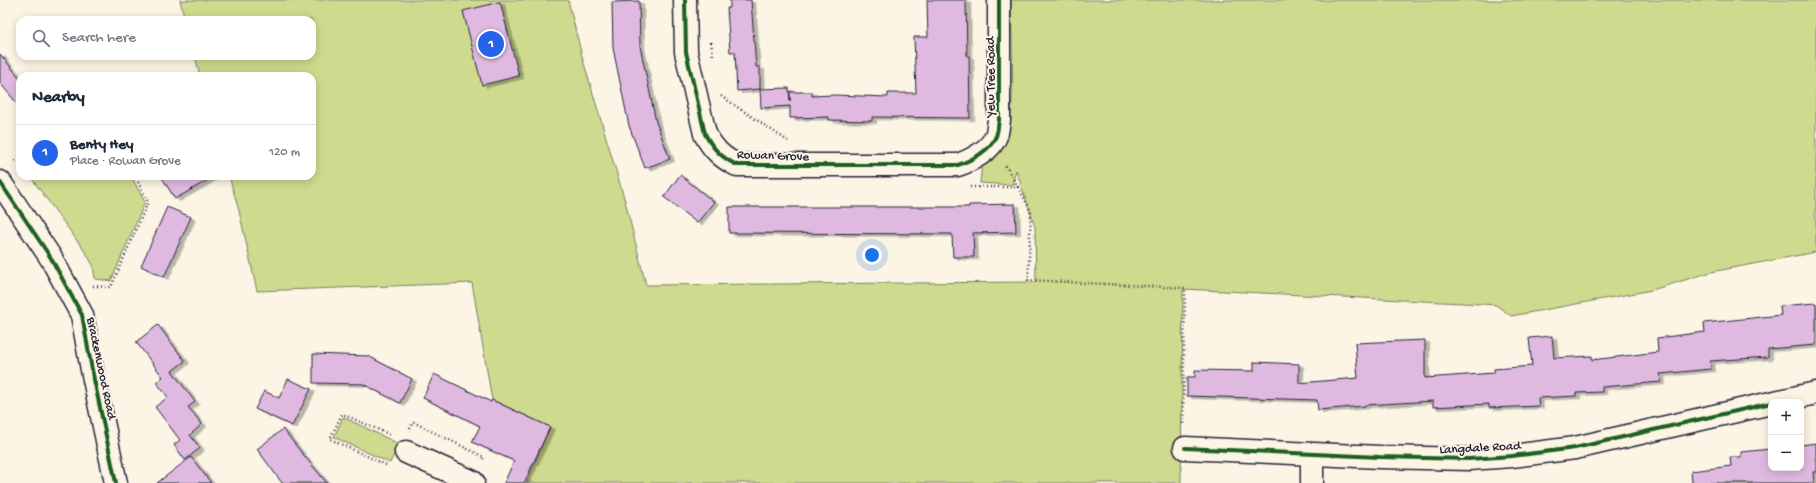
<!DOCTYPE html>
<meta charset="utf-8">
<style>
:root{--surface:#fff;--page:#f6f6f7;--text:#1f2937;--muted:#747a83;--line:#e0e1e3;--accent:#2563eb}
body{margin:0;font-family:"Gochi Hand",sans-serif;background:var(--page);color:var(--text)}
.controls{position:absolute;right:12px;bottom:12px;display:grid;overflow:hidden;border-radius:8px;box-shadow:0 2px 10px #0003}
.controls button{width:36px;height:36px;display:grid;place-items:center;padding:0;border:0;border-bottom:1px solid var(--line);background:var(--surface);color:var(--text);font:20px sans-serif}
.you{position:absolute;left:872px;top:255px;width:14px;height:14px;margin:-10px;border:3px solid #fff;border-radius:50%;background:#1a73e8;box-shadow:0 0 0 6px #1a73e833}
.badge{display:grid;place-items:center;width:26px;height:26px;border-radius:50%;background:var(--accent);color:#fff;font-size:13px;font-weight:700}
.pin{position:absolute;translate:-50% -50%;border:2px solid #fff;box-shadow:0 1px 4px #0006}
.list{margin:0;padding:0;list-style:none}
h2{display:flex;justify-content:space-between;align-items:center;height:52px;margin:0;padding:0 16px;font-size:17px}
h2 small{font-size:13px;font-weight:400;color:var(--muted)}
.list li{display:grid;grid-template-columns:26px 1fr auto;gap:12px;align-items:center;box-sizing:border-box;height:56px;padding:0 16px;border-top:1px solid var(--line)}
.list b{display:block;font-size:15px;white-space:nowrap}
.list p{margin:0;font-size:13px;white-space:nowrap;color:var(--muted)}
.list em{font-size:13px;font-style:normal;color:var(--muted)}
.icon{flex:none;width:22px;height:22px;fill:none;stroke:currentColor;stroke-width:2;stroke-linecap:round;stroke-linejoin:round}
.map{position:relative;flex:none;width:1816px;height:483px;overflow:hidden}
.search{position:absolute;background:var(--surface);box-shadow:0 2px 10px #0003;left:16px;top:16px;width:300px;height:44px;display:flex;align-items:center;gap:10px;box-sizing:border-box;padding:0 14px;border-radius:12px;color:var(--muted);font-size:15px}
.panel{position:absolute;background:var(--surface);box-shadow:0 2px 10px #0003;left:16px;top:72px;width:300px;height:108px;border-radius:12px}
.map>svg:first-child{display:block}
.green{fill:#ceda8d;stroke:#787e64}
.building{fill:#e0b9e1;stroke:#22223b;filter:url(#shadow)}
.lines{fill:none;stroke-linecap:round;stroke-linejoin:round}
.minor-casing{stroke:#22223b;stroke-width:25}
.tertiary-casing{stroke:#22223b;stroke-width:25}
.path{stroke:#22223b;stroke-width:2.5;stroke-dasharray:1 3;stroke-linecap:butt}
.minor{stroke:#fcf5e5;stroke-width:22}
.tertiary{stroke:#fcf5e5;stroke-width:22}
.cycleway-casing{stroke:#fcf5e5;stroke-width:6}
.cycleway{stroke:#1b5e20;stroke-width:4}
.labels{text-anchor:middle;stroke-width:4;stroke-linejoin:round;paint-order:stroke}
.street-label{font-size:13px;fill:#22223b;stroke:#fcf5e5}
</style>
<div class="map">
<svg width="1816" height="483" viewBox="0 0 1816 483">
<defs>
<filter id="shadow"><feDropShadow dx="4.5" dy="2.5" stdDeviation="0" flood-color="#0004"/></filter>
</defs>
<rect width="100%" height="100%" fill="#fcf5e5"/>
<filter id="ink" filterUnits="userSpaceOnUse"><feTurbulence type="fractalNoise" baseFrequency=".025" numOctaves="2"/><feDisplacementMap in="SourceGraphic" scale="8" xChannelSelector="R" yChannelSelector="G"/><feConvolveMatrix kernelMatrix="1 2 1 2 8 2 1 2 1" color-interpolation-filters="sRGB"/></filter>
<g filter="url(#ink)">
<g class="green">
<path d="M 180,0 L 568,0 L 583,60 L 625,201 L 646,285 L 1036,282 L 1035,227 L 1016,170 L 1012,185 L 980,183 L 982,162 C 989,156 1000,149 1005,141 C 1017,119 1011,29 1011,0 L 1816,0 L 1816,252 L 1711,272 L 1652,290 L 1511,316 L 1496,305 L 1482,304 L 1183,289 L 1181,483 L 526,483 L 550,427 L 492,400 L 472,283 L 257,291 L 239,211 L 229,176 L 312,176 L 312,76 L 200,76 L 195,56 L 312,56 L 312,20 L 185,20 Z"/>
<path d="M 30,176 L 131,176 L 145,202 L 111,281 L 95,279 L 93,265 L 86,253 Z"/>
<path d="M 343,417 L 399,444 L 390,463 L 334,437 Z"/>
</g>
<g class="building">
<path d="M 730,0 L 751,0 L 756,67 L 760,67 L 760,89 L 737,91 L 735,52 L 730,52 L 727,8 L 730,8 Z"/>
<path d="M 927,0 L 966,0 L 967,56 L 969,56 L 970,118 L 872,117 L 872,121 L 829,120 L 829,117 L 790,118 L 790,106 L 761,108 L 760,89 L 789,88 L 790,102 L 790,92 L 812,92 L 812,96 L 833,95 L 888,97 L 888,93 L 916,93 L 914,37 L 928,37 Z"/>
<path d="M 639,1 L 640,46 L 656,122 L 670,159 L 645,168 L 629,126 L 613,48 L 612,2 Z"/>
<path d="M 500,2 L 519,76 L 482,85 L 463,11 Z"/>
<path d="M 0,54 L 20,78 L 20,107 L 0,83 Z"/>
<path d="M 680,175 L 714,202 L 697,223 L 664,197 Z"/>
<path d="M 161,176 L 215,176 L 175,199 Z"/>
<path d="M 1015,204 L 1016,232 L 973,233 L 974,257 L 953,257 L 952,234 L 729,233 L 729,207 L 969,207 L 969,205 Z"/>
<path d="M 167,207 L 191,217 L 164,277 L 141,266 Z"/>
<path d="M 1816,303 L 1816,345 L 1768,349 L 1768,357 L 1710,361 L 1711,369 L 1660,374 L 1661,382 L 1602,387 L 1602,392 L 1576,393 L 1576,396 L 1538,398 L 1539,406 L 1489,408 L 1489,404 L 1433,407 L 1433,401 L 1365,405 L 1365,406 L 1318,410 L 1317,400 L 1187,396 L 1187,377 L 1195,377 L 1195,370 L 1254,371 L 1254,362 L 1299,364 L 1299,383 L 1358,378 L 1355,343 L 1425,340 L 1425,378 L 1494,373 L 1494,369 L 1532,366 L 1529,338 L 1552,336 L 1554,358 L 1592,356 L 1592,360 L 1658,352 L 1657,338 L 1705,332 L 1704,323 L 1781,315 L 1780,306 Z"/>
<path d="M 158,325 L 185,361 L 172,371 L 195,402 L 188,407 L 202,424 L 190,435 L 200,448 L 185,460 L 174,445 L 180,440 L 155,407 L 168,397 L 156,382 L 163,377 L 136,342 Z"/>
<path d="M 313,354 L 368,356 L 412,379 L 400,403 L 363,384 L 313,383 Z"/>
<path d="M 434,374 L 491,402 L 492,400 L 550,427 L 524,483 L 504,483 L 514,461 L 472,442 L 480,426 L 423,398 Z"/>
<path d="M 288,379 L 311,389 L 292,426 L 255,409 L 264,391 L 279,398 Z"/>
<path d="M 283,429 L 301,452 L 327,483 L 282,483 L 257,449 Z"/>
<path d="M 1816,443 L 1816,472 L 1813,472 L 1814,483 L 1692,483 L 1691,471 L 1731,466 L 1730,457 L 1741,457 L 1741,452 L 1771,449 L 1771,468 L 1801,468 L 1801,445 Z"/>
<path d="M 191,457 L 211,483 L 157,483 Z"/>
</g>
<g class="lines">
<g class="minor-casing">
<g id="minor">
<path d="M 685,0 L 686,52 L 705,134 C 713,149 722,158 737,165 L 958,165 C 972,160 991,150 996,136 C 998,131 998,125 999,120 L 999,0"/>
<path d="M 1775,402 L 1816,393"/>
<path d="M 1185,448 L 1380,457 L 1469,459 L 1512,456 L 1575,448 L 1771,403"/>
<path d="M 406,452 L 473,482"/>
<path d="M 1312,483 L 1312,455"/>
</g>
</g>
<g class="tertiary-casing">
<path id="tertiary" d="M 0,182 L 51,258 L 82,315 L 92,370 L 116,483"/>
</g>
<g class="path">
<path d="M 711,42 L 713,55"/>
<path d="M 721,96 L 788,141"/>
<path d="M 15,160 L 20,160"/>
<path d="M 970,187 L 1018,187 L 1004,163"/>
<path d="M 1018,187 L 1031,211 L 1028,280 L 1185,288 L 1183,424"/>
<path d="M 93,286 L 111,287 L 148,202 L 135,176"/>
<path d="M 410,429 L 413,422 L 484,457 L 482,461"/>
<path d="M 386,465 L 330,439 L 342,414 L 391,435"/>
</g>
<use href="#minor" class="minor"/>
<use href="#tertiary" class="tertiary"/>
<g class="cycleway-casing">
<g id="cycleway">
<path d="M 685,0 L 686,52 L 705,134 C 713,149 722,158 737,165 L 958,165 C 972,160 991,150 996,136 C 998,131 998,125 999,120 L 999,0"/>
<path d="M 0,182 L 51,258 L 82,315 L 92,370 L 116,483"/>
<path d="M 1185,448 L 1380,457 L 1469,459 L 1512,456 L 1575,448 L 1771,403"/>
</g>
</g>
<use href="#cycleway" class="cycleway"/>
</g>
</g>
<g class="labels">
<g class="street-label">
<text transform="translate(989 77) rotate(-90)" y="5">Yew Tree Road</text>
<text transform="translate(773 154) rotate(2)" y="5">Rowan Grove</text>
<text transform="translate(103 368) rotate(78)" y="5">Brackenwood Road</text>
<text transform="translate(1480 446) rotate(-3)" y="5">Langdale Road</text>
</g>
</g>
</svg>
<div class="controls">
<button>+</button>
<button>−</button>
</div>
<div class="you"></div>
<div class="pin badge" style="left:491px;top:44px">1</div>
<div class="search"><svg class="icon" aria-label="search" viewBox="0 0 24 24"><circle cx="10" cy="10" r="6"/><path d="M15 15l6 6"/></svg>Search here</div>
<section class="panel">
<h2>Nearby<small></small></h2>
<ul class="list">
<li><span class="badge">1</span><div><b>Benty Hey</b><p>Place · Rowan Grove</p></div><em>120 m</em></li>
</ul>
</section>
</div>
